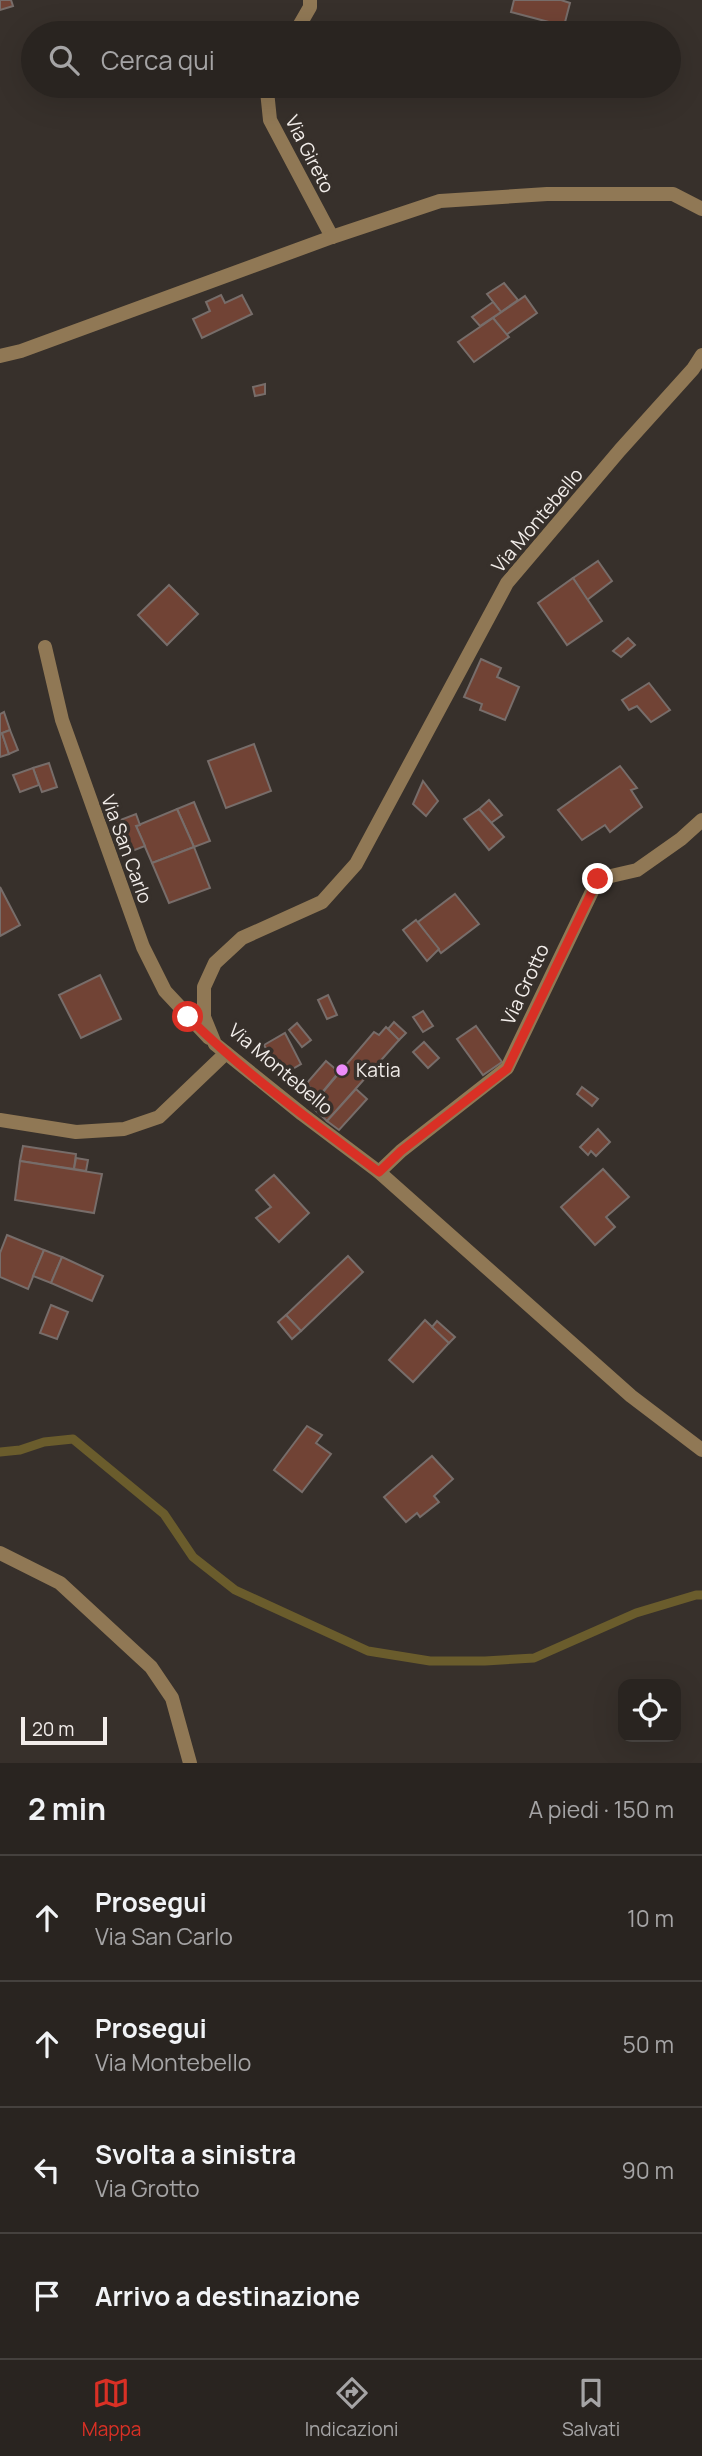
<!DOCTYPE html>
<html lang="it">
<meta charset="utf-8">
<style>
:root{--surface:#292420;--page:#312c29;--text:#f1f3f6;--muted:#a5a4a5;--line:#45413e;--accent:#d93025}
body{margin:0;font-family:Manrope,sans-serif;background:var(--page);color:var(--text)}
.controls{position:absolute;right:21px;bottom:21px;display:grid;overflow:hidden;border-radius:14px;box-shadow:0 7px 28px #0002}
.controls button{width:63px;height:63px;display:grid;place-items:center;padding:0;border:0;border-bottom:2px solid var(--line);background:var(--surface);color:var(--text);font:35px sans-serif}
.scale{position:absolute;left:21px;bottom:18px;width:86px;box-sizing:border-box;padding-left:7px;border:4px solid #f2edea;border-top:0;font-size:19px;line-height:24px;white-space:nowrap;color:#f2edea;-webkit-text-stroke:5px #37302b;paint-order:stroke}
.stop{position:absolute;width:21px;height:21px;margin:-16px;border:5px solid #d93025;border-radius:50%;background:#fff}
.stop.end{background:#d93025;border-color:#fff;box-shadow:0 2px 7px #0008}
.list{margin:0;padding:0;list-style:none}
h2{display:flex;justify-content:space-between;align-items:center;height:91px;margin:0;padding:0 28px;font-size:30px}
h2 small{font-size:23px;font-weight:400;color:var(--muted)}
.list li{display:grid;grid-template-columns:46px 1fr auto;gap:21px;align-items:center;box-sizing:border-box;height:126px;padding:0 28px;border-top:2px solid var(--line)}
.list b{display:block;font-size:26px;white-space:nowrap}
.list p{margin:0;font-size:23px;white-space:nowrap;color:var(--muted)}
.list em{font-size:23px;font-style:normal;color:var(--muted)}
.icon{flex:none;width:38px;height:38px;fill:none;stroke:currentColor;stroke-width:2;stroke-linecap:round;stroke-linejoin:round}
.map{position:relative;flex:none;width:702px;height:1763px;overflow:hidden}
.search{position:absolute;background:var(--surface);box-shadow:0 7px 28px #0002;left:21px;right:21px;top:21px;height:77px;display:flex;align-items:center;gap:18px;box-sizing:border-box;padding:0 24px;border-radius:38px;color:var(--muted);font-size:26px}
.sheet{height:595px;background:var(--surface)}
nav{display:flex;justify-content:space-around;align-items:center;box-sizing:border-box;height:98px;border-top:2px solid var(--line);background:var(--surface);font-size:19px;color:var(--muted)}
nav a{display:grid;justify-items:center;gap:4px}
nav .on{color:var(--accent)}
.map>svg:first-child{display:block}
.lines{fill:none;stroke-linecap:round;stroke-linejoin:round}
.stream{stroke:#6a5c2c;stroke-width:9}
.building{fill:#714335;stroke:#776d6a;stroke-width:2}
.minor{stroke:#907855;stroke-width:14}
.route{stroke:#d93025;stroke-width:9}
.poi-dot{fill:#ed8cfa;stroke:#37302b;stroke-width:2.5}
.labels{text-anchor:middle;stroke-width:7;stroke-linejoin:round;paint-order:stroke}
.street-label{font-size:19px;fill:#f2edea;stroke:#37302b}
.poi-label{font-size:19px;fill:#f2edea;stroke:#37302b;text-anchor:start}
</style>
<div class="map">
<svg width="702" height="1763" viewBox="0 0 702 1763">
<rect width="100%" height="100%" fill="#37302b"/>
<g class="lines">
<path class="stream" d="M 0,1452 L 20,1450 L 44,1442 L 73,1439 L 164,1514 L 193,1557 L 235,1590 L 368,1651 L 430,1661 L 485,1661 L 534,1658 L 636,1613 L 696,1595 L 702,1595"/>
</g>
<g class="building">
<path d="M 0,0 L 11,0 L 13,6 L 0,10 Z"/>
<path d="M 514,0 L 561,0 L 570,3 L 564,26 L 511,12 Z"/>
<path d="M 504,283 L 518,300 L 501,312 L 487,294 Z"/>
<path d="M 221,295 L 225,303 L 242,295 L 252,314 L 202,338 L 193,319 L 210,311 L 206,302 Z"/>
<path d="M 525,296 L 537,313 L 506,335 L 493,318 Z"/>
<path d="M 493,302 L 501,312 L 480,326 L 472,317 Z"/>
<path d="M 493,318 L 509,337 L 474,362 L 458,342 Z"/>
<path d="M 265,384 L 265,394 L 255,396 L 253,387 Z"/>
<path d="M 598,561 L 612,581 L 587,600 L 573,578 Z"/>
<path d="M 573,578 L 602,621 L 567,645 L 538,603 Z"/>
<path d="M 169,585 L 198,614 L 167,645 L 138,615 Z"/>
<path d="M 628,638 L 635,645 L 621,657 L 613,651 Z"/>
<path d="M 481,659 L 501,668 L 497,677 L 519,687 L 505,720 L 480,710 L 482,704 L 464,697 Z"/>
<path d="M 649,683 L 670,710 L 651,722 L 637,706 L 629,710 L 622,700 Z"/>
<path d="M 4,712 L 10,730 L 2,733 L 9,754 L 0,757 L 0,714 Z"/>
<path d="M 10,730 L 18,750 L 9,754 L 2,733 Z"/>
<path d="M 254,744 L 271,791 L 226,808 L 208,761 Z"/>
<path d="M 49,763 L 57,787 L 42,792 L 33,768 Z"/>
<path d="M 620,766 L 637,788 L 631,790 L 642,807 L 610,832 L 605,825 L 582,840 L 558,810 Z"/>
<path d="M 33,768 L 39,785 L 20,792 L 13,775 Z"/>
<path d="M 423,781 L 438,801 L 426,816 L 413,804 Z"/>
<path d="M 489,800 L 502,815 L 491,823 L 479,809 Z"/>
<path d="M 194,802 L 210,841 L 194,847 L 177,809 Z"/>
<path d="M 177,809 L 194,847 L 152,863 L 136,826 Z"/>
<path d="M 479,809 L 504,837 L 489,850 L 464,819 Z"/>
<path d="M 136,814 L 140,825 L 136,826 L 145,846 L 127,853 L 115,822 Z"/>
<path d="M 194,847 L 210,888 L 169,903 L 152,863 Z"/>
<path d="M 0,887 L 20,925 L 0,936 Z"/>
<path d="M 455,894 L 479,924 L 441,953 L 418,922 Z"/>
<path d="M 416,920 L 439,949 L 427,961 L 403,930 Z"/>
<path d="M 100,975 L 121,1019 L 81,1038 L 59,995 Z"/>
<path d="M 328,995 L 337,1015 L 327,1019 L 318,1000 Z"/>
<path d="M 423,1011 L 433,1026 L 423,1032 L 413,1017 Z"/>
<path d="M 394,1022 L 406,1033 L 399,1040 L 388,1029 Z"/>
<path d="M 297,1023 L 311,1040 L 302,1047 L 289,1030 Z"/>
<path d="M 476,1026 L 502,1062 L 483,1075 L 457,1039 Z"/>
<path d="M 386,1027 L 399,1040 L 327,1121 L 311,1106 L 374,1032 L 379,1035 Z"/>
<path d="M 285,1033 L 301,1064 L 282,1075 L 264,1045 Z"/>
<path d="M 424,1042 L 439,1058 L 428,1068 L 413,1052 Z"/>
<path d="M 326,1061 L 339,1072 L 320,1095 L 306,1084 Z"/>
<path d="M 582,1087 L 598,1099 L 592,1106 L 577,1094 Z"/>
<path d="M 356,1089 L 367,1099 L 339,1130 L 327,1121 Z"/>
<path d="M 598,1129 L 610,1142 L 596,1156 L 591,1151 L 588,1155 L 580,1147 Z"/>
<path d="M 23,1146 L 76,1154 L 74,1169 L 20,1161 Z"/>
<path d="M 76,1158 L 88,1160 L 86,1171 L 74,1169 Z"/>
<path d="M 20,1161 L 102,1174 L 94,1213 L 15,1200 Z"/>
<path d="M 603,1169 L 629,1197 L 606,1217 L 615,1227 L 595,1245 L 561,1207 Z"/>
<path d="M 274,1175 L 309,1213 L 279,1242 L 256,1218 L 271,1207 L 256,1190 Z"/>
<path d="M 7,1235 L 44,1250 L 28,1289 L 0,1277 L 0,1253 Z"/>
<path d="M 44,1250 L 62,1257 L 51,1283 L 33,1276 Z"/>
<path d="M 348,1256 L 363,1272 L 301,1331 L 286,1315 Z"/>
<path d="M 62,1257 L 103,1276 L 92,1301 L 51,1283 Z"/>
<path d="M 51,1305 L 68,1312 L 57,1339 L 40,1333 Z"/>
<path d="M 286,1315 L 301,1331 L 292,1339 L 278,1322 Z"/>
<path d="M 425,1320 L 449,1343 L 413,1382 L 389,1360 Z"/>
<path d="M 437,1321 L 455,1337 L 449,1343 L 432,1327 Z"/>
<path d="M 307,1426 L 322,1435 L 316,1443 L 331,1454 L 302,1492 L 274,1470 Z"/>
<path d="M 432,1456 L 453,1479 L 434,1496 L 439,1502 L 420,1517 L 417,1513 L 406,1522 L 384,1497 Z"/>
</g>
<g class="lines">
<g class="minor">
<path d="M 295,33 L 310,7 L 310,0"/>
<path d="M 270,86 L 267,91 L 270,120 L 332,237"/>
<path d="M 702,355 L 693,369 L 620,450 L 507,583 L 356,864 L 322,902 L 242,938 L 215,963 L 204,987 L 204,1017 L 215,1044 L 302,1114 L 379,1172 L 631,1396 L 702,1450"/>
<path d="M 0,356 L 21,351 L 332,237 L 440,201 L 547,194 L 673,194 L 702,209"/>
<path d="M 45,647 L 62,720 L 143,947 L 165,991 L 209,1038"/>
<path d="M 0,1120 L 76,1132 L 124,1129 L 159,1117 L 226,1053"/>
<path d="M 379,1172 L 401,1151 L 507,1068 L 598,879 L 637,870 L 681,839 L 702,820"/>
<path d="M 0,1553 L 60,1583 L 151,1667 L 172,1698 L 190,1763"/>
</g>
</g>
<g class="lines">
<path class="route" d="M 188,1017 C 246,1075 314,1123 379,1172 L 401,1151 L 507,1069 L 598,879"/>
</g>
<circle class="poi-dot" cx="342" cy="1070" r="7"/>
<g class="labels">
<g class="street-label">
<text transform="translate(310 154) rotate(63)" y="7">Via Gireto</text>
<text transform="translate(537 520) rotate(-50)" y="7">Via Montebello</text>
<text transform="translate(127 849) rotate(70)" y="7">Via San Carlo</text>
<text transform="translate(525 984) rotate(-65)" y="7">Via Grotto</text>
<text transform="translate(281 1069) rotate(40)" y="7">Via Montebello</text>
</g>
<g class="poi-label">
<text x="356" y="1077">Katia</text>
</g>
</g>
</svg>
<div class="controls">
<button><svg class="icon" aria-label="locate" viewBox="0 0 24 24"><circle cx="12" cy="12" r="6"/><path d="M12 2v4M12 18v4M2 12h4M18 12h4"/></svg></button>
</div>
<div class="scale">20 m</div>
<div class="stop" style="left:188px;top:1017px"></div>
<div class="stop end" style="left:598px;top:879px"></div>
<div class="search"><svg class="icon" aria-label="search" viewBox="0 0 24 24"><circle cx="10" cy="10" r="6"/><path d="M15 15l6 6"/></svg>Cerca qui</div>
</div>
<section class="sheet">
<h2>2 min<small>A piedi · 150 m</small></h2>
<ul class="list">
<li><svg class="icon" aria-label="ahead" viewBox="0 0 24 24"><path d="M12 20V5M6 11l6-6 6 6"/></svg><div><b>Prosegui</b><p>Via San Carlo</p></div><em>10 m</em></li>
<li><svg class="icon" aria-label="ahead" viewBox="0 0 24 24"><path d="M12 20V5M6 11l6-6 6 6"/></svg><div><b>Prosegui</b><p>Via Montebello</p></div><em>50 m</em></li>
<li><svg class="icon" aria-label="left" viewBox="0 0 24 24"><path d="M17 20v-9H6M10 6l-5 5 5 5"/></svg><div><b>Svolta a sinistra</b><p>Via Grotto</p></div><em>90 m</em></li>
<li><svg class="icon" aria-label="arrive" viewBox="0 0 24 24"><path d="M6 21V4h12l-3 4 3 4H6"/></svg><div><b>Arrivo a destinazione</b></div></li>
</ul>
</section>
<nav>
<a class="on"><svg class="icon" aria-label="map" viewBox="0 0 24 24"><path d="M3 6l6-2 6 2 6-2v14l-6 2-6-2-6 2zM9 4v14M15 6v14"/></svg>Mappa</a>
<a><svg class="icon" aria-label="directions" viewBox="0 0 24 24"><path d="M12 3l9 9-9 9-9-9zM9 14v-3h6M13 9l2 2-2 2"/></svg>Indicazioni</a>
<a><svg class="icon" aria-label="saved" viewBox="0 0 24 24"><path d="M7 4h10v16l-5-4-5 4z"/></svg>Salvati</a>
</nav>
